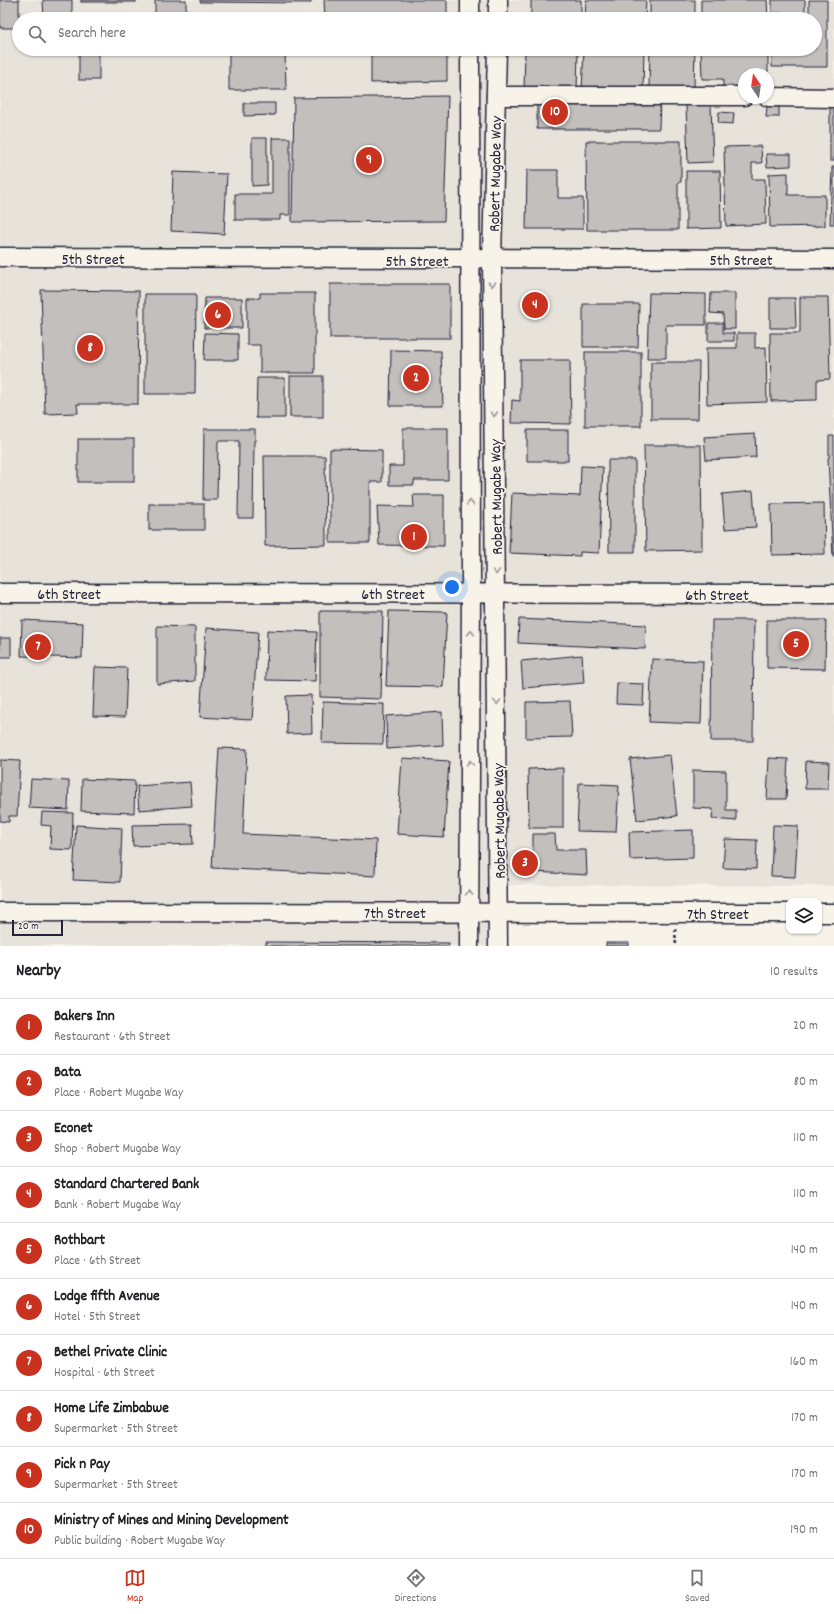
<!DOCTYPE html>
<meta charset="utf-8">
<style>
:root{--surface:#fff;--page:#f2f2f2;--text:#202124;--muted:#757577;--line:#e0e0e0;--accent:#c8321e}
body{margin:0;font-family:Dekko,sans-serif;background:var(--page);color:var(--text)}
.controls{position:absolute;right:12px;bottom:12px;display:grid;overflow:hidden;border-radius:8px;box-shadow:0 1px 3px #0004}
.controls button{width:36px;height:36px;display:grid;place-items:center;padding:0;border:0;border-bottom:1px solid var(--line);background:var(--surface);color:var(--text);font:20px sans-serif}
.compass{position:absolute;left:738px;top:68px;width:36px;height:36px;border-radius:50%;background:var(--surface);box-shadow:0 1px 3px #0004;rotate:347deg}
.scale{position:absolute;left:12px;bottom:10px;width:51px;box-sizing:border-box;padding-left:4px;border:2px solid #22223b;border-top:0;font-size:11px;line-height:14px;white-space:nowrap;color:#22223b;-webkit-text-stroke:3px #f7f3e8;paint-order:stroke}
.you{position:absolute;left:452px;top:587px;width:14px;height:14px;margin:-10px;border:3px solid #fff;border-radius:50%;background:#1a73e8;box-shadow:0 0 0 6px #1a73e833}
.badge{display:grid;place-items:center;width:26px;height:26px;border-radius:50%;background:var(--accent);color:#fff;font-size:13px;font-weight:700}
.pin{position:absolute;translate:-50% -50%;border:2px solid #fff;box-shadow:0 1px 4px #0006}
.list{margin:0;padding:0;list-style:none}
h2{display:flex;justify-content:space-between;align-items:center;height:52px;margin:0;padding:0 16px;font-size:17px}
h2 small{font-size:13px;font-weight:400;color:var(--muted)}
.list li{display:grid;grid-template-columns:26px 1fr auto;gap:12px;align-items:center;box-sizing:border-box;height:56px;padding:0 16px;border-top:1px solid var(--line)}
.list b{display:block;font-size:15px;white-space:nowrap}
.list p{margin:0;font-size:13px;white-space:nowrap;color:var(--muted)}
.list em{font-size:13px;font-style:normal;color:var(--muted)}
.icon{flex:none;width:22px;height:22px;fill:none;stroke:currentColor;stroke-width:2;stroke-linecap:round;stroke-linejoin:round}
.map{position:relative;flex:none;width:834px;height:946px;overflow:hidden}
.search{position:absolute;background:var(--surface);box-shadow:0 1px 3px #0004;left:12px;right:12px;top:12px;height:44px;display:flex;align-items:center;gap:10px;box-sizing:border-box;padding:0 14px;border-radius:22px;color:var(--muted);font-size:15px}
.sheet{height:612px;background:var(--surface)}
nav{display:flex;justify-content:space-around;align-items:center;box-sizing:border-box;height:56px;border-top:1px solid var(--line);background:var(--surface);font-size:11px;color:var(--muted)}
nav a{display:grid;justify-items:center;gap:2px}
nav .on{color:var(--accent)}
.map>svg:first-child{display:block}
.built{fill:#e7e3db;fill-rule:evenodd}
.building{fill:#c2bfbd;stroke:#22223b}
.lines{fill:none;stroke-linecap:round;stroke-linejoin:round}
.minor-casing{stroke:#22223b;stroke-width:21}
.path{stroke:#22223b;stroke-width:2.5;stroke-dasharray:3 3;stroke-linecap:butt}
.minor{stroke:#f7f3e8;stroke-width:18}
.oneway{stroke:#97959a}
.labels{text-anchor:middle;stroke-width:3.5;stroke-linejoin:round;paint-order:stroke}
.street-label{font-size:16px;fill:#22223b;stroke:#f7f3e8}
</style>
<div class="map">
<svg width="834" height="946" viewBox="0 0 834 946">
<rect width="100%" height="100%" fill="#f7f3e8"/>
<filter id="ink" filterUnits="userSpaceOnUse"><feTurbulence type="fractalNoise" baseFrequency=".025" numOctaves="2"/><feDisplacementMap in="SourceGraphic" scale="8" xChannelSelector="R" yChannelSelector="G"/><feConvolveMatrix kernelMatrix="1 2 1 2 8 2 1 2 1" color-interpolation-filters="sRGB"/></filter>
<g filter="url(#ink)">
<path class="built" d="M 0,0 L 834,0 L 834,886 L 508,885 L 507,946 L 0,946 ZM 19,19 L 815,19 L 815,49 L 19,49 ZM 744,74 L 768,74 L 768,98 L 744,98 Z"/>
<g class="building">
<rect x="0" y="0" width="19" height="28"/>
<path d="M 43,0 L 72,0 L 72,19 L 44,19 Z"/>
<rect x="81" y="0" width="55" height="2"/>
<rect x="155" y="0" width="31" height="19"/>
<path d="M 200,0 L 311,0 L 311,3 L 200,2 Z"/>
<path d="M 324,0 L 447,0 L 447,19 L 325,19 Z"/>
<rect x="531" y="0" width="50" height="19"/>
<path d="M 586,0 L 646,0 L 645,19 L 585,19 Z"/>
<rect x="650" y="0" width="45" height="19"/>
<path d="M 701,0 L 767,0 L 768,19 L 701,19 Z"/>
<rect x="772" y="0" width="33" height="13"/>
<path d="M 809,0 L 827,0 L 827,67 L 772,67 L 772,49 L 815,49 L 815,19 L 772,19 L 772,17 L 809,17 Z"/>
<rect x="228" y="14" width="57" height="5"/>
<rect x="79" y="17" width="20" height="2"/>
<rect x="79" y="49" width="20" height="31"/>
<path d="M 229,49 L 285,49 L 286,90 L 229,90 Z"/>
<path d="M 325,49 L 447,49 L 447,81 L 371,83 L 371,49 L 325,51 Z"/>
<path d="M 525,49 L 578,49 L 577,92 L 524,91 Z"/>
<path d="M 584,49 L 644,49 L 643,91 L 582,90 Z"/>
<path d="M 650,49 L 695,49 L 694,88 L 649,87 Z"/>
<path d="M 701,49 L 768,49 L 768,88 L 768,74 L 744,74 L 744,89 L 723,89 L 723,79 L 702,79 Z"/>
<path d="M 448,96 L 444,221 L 292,222 L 294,98 Z"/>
<path d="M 537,98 L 660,98 L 659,129 L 537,129 Z"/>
<path d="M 244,103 L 275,103 L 275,115 L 244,116 Z"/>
<path d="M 711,104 L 713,162 L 688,163 L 686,105 Z"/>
<rect x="830" y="105" width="4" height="56"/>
<path d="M 767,106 L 779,107 L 779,117 L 766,117 Z"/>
<path d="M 719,112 L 734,113 L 733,124 L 718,123 Z"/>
<path d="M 252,138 L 267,138 L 267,185 L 252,186 Z"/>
<path d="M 272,138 L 290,138 L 290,215 L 280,215 L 280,220 L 235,220 L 235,194 L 272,194 Z"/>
<path d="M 586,141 L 681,141 L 681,182 L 678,182 L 678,230 L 587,230 Z"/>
<path d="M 761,146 L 762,163 L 752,163 L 752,179 L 765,179 L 766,224 L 726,226 L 724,147 Z"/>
<path d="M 766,154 L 791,154 L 791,166 L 767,167 Z"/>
<path d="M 832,167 L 834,167 L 834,224 L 830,224 Z"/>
<path d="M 527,170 L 558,170 L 558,198 L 583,198 L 583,229 L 526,229 Z"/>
<path d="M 686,171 L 720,171 L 721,228 L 686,229 Z"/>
<path d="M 173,172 L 227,174 L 224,234 L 171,231 Z"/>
<path d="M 788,173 L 788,195 L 825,195 L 825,226 L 770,227 L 769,174 Z"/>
<rect x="330" y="284" width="120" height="54"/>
<path d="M 41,290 L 139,291 L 138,404 L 77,404 L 78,413 L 45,414 Z"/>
<path d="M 260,293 L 315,293 L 315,373 L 260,373 L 260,345 L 247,345 L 247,298 L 260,298 Z"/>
<path d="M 649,293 L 706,294 L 706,325 L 666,325 L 666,358 L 647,358 Z"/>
<path d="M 711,293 L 735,293 L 735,329 L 724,329 L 723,314 L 710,313 Z"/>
<path d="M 145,294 L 196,294 L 195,394 L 145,394 Z"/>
<path d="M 800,297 L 828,297 L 830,379 L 817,380 L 817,400 L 771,401 L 770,333 L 800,333 Z"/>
<path d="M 205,298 L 242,298 L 242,328 L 204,328 Z"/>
<path d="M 770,298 L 795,298 L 796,328 L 770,328 Z"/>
<path d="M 583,304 L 639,304 L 638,347 L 583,347 Z"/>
<path d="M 708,323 L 723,323 L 723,333 L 734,333 L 734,341 L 708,341 Z"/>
<path d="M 205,333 L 238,334 L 238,360 L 204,360 Z"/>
<path d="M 737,333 L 755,333 L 755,348 L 766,347 L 767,402 L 707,404 L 706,348 L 737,348 Z"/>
<path d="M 391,350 L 441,351 L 443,406 L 390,406 Z"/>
<rect x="585" y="352" width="56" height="74"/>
<path d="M 520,360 L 570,360 L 571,424 L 511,423 L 512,400 L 520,401 Z"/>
<path d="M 651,362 L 699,362 L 698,419 L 651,419 Z"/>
<rect x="290" y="376" width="33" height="41"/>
<path d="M 257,378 L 285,378 L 285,418 L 256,418 Z"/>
<path d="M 403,428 L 448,428 L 448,480 L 414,480 L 414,485 L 389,485 L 389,466 L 403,466 Z"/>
<path d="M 204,429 L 255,429 L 255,441 L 254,441 L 253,518 L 238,518 L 239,441 L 218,441 L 217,500 L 203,500 Z"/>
<rect x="527" y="430" width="41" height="31"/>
<path d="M 755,434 L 756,457 L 706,460 L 704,437 Z"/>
<path d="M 829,436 L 834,436 L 834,557 L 833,557 L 828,458 L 829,458 Z"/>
<rect x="78" y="439" width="56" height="43"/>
<path d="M 644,445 L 701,445 L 702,550 L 646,551 Z"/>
<path d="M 330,449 L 382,450 L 382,482 L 370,482 L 370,543 L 330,543 Z"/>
<path d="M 264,456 L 325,456 L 326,545 L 265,546 Z"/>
<path d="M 608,460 L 635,460 L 635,552 L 609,552 Z"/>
<path d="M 581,466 L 603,467 L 599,553 L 580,552 L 580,556 L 509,553 L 512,493 L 580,496 Z"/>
<path d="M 753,491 L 756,527 L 725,529 L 722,494 Z"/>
<path d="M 413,495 L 444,495 L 444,546 L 379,545 L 377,506 L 414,507 Z"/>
<path d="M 824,503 L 825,554 L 772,555 L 771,504 Z"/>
<rect x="149" y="504" width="55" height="26"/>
<path d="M 320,611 L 383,611 L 381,699 L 320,697 Z"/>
<path d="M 389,611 L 447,612 L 443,687 L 386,686 Z"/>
<path d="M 519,619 L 646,625 L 645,649 L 518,643 Z"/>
<path d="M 22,620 L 83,623 L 82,658 L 21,656 Z"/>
<path d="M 712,620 L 754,620 L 753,741 L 711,741 Z"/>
<path d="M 767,620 L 826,620 L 825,669 L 767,668 Z"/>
<path d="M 157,626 L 195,627 L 195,681 L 157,684 Z"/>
<path d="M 206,628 L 258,632 L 252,720 L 200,717 Z"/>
<path d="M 267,630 L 317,632 L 315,681 L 266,680 Z"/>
<rect x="0" y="638" width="11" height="19"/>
<path d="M 582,655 L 584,683 L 523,688 L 521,661 Z"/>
<path d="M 652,659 L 703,661 L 701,724 L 649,722 Z"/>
<path d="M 95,667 L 127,668 L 125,717 L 93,716 Z"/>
<path d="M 617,683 L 644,684 L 643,705 L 616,704 Z"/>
<path d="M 311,695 L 312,733 L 287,734 L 286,696 Z"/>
<path d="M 570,701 L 572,737 L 526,738 L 526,702 Z"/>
<path d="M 323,702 L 384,704 L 383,744 L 322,743 Z"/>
<path d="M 442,712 L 443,745 L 387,749 L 386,716 Z"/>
<path d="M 219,748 L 247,749 L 243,834 L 376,840 L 375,876 L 212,868 Z"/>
<path d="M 670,755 L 677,816 L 637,820 L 630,759 Z"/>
<path d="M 402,758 L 449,761 L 444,837 L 397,834 Z"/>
<path d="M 769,758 L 788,759 L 786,799 L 767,799 Z"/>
<path d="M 0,760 L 20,761 L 17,816 L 9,816 L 9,822 L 0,821 Z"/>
<path d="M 806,761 L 829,762 L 828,789 L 805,789 Z"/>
<path d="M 563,768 L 563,828 L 529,828 L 528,769 Z"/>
<path d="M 693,770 L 726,771 L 726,810 L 736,810 L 736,821 L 712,819 L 713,809 L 693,808 Z"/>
<path d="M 31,779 L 69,781 L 68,810 L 29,808 Z"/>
<path d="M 82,779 L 135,781 L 134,813 L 81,811 Z"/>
<path d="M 190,782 L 192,806 L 139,810 L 137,786 Z"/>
<path d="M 579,783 L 619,785 L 616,832 L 577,831 Z"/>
<path d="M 42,812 L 73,813 L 72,850 L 50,849 L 51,826 L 41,825 Z"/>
<path d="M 192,824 L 193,844 L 133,846 L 132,825 Z"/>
<path d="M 76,825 L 122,828 L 120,882 L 73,880 Z"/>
<path d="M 773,825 L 798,826 L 795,877 L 771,876 Z"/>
<path d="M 693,830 L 693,858 L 630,860 L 629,832 Z"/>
<path d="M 533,834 L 555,834 L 556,850 L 586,850 L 587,875 L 533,872 Z"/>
<path d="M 725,839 L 757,840 L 756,869 L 723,868 Z"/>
<path d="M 266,942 L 449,943 L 449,946 L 266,946 Z"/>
<rect x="606" y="943" width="23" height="3"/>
</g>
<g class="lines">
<g class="minor-casing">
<g id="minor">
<path d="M 470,19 L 470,0"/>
<path d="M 498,19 L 498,0"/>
<path d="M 497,49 L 492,259 L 498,946"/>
<path d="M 496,96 L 744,96"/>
<path d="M 768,97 L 834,98"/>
<path d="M 0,257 L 834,259"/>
<path d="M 0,593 L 834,594"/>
<path d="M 0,912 L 789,913"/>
<path d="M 819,913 L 834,913"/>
<path d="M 469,946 L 471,593 L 470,49"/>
</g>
</g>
<path class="path" d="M 675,929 L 676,946"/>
<use href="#minor" class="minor"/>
</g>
<defs><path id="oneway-chevron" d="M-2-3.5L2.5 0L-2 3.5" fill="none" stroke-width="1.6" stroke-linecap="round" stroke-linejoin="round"/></defs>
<g class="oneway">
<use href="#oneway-chevron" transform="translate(492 284) rotate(89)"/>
<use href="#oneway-chevron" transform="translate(494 414) rotate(89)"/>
<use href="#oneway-chevron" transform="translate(470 503) rotate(-90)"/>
<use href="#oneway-chevron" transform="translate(496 572) rotate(89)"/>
<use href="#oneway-chevron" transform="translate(471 633) rotate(-90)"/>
<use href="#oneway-chevron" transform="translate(497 702) rotate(89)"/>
<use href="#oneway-chevron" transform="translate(470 763) rotate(-90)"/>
<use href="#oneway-chevron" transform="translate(469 893) rotate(-90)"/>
</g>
</g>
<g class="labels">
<g class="street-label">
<text transform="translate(494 174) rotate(-89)" y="6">Robert Mugabe Way</text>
<text x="93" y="264">5th Street</text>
<text x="741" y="265">5th Street</text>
<text x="417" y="266">5th Street</text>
<text transform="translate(495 497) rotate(-91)" y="6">Robert Mugabe Way</text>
<text x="69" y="599">6th Street</text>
<text x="393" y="599">6th Street</text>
<text x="717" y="600">6th Street</text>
<text transform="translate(498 821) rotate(-91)" y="6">Robert Mugabe Way</text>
<text x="395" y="918">7th Street</text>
<text x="718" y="919">7th Street</text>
</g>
</g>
</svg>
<div class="controls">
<button><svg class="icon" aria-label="layers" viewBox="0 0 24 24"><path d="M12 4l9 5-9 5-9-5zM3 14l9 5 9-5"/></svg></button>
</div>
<svg class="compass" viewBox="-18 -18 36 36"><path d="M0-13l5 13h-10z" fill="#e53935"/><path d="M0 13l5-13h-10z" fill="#757577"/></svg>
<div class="scale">20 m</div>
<div class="you"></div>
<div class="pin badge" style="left:414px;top:537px">1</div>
<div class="pin badge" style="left:416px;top:378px">2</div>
<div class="pin badge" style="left:525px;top:863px">3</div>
<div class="pin badge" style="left:535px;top:305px">4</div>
<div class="pin badge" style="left:796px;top:644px">5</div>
<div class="pin badge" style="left:218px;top:315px">6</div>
<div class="pin badge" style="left:38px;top:647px">7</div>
<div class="pin badge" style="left:90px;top:348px">8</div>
<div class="pin badge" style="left:369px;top:160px">9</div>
<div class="pin badge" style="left:555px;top:112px">10</div>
<div class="search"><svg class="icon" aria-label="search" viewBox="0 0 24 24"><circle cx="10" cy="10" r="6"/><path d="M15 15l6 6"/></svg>Search here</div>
</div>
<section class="sheet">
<h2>Nearby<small>10 results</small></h2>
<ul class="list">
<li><span class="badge">1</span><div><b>Bakers Inn</b><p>Restaurant · 6th Street</p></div><em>20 m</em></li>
<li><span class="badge">2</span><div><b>Bata</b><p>Place · Robert Mugabe Way</p></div><em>80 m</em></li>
<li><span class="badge">3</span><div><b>Econet</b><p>Shop · Robert Mugabe Way</p></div><em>110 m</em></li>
<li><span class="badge">4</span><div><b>Standard Chartered Bank</b><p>Bank · Robert Mugabe Way</p></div><em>110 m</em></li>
<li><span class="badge">5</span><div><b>Rothbart</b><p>Place · 6th Street</p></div><em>140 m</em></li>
<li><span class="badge">6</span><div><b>Lodge fifth Avenue</b><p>Hotel · 5th Street</p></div><em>140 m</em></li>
<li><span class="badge">7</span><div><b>Bethel Private Clinic</b><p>Hospital · 6th Street</p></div><em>160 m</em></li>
<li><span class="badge">8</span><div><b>Home Life Zimbabwe</b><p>Supermarket · 5th Street</p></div><em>170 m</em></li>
<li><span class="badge">9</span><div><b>Pick n Pay</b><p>Supermarket · 5th Street</p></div><em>170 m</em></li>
<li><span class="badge">10</span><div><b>Ministry of Mines and Mining Development</b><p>Public building · Robert Mugabe Way</p></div><em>190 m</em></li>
</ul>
</section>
<nav>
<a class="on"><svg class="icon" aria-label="map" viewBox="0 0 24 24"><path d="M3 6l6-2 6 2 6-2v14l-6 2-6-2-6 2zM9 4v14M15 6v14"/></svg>Map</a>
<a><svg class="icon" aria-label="directions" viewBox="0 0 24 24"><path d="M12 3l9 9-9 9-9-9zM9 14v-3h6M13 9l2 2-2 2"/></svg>Directions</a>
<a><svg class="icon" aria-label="saved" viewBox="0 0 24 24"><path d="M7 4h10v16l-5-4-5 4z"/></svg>Saved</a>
</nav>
